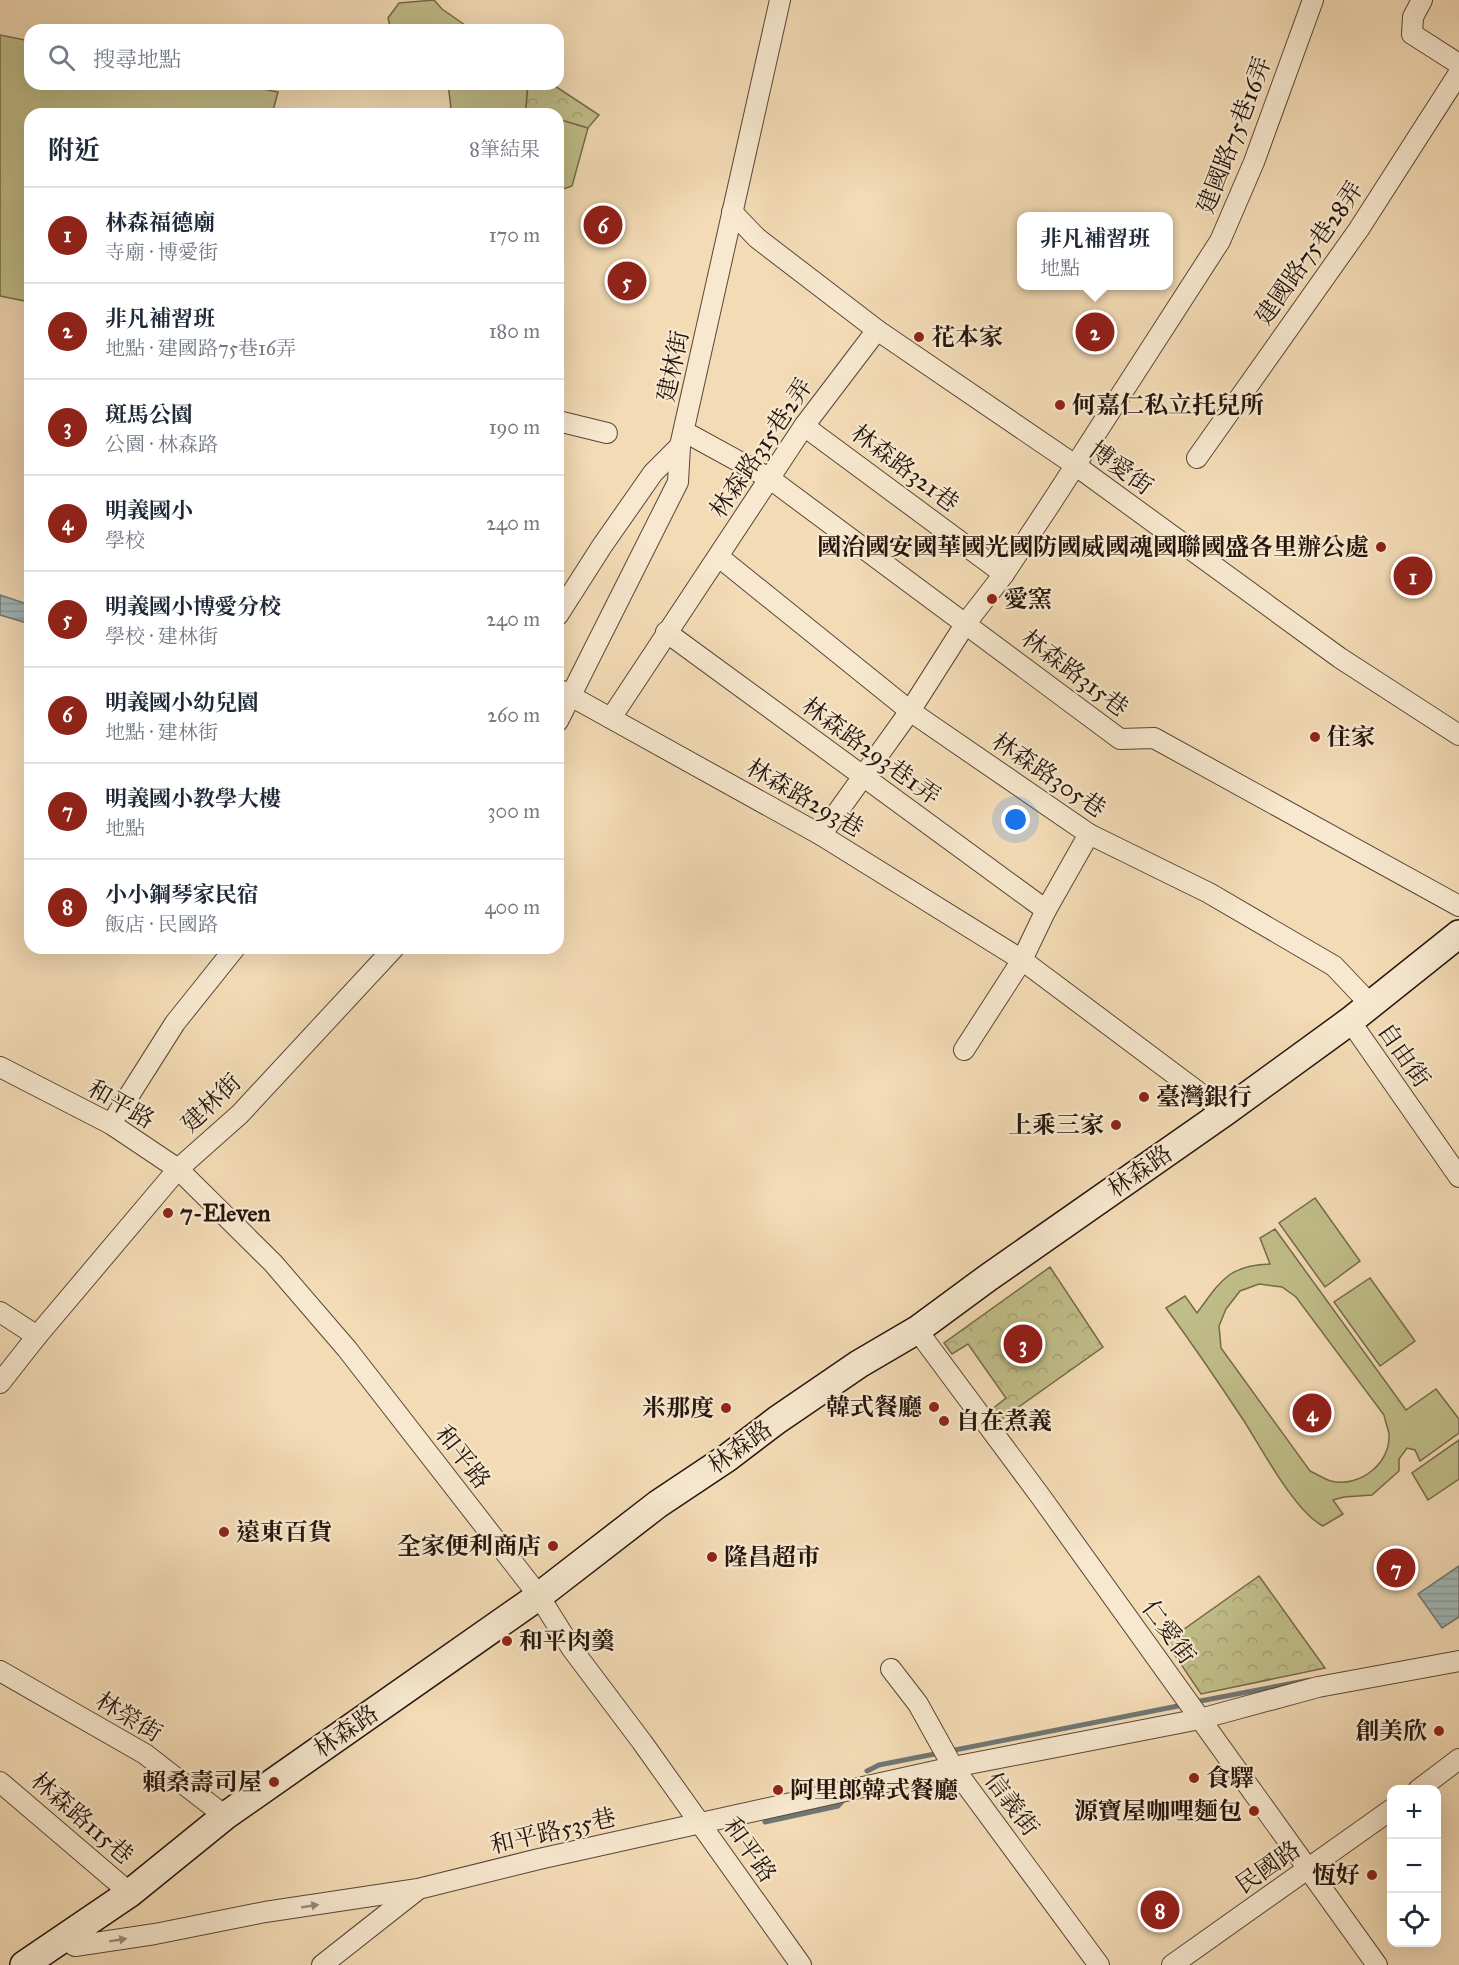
<!DOCTYPE html>
<html lang="zh-TW">
<meta charset="utf-8">
<style>
:root{--surface:#fff;--page:#f2f2f3;--text:#1f2937;--muted:#747a83;--line:#e0e1e3;--accent:#8f2418}
body{margin:0;font-family:"IM FELL Great Primer","Noto Serif TC",serif;background:var(--page);color:var(--text)}
.controls{position:absolute;right:18px;bottom:18px;display:grid;overflow:hidden;border-radius:12px;box-shadow:0 6px 24px #0002}
.controls button{width:54px;height:54px;display:grid;place-items:center;padding:0;border:0;border-bottom:2px solid var(--line);background:var(--surface);color:var(--text);font:30px sans-serif}
.you{position:absolute;left:1016px;top:820px;width:21px;height:21px;margin:-15px;border:4px solid #fff;border-radius:50%;background:#1a73e8;box-shadow:0 0 0 9px #1a73e833}
.badge{display:grid;place-items:center;width:39px;height:39px;border-radius:50%;background:var(--accent);color:#fff;font-size:20px;font-weight:700}
.pin{position:absolute;translate:-50% -50%;border:3px solid #fff;box-shadow:0 2px 6px #0006}
.popup{position:absolute;left:1017px;top:212px;width:156px;height:78px;box-sizing:border-box;display:grid;place-content:center;border-radius:12px;background:var(--surface);filter:drop-shadow(0 2px 4px #0005);font-size:20px;white-space:nowrap;color:var(--muted)}
.popup b{font-size:22px;color:var(--text)}
.popup::after{content:'';position:absolute;left:50%;top:100%;margin-left:-12px;border:12px solid transparent;border-top-color:var(--surface)}
.list{margin:0;padding:0;list-style:none}
h2{display:flex;justify-content:space-between;align-items:center;height:78px;margin:0;padding:0 24px;font-size:26px}
h2 small{font-size:20px;font-weight:400;color:var(--muted)}
.list li{display:grid;grid-template-columns:39px 1fr auto;gap:18px;align-items:center;box-sizing:border-box;height:96px;padding:0 24px;border-top:2px solid var(--line)}
.list b{display:block;font-size:22px;white-space:nowrap}
.list p{margin:0;font-size:20px;white-space:nowrap;color:var(--muted)}
.list em{font-size:20px;font-style:normal;color:var(--muted)}
.icon{flex:none;width:33px;height:33px;fill:none;stroke:currentColor;stroke-width:2;stroke-linecap:round;stroke-linejoin:round}
.map{position:relative;flex:none;width:1459px;height:1965px;overflow:hidden}
.search{position:absolute;background:var(--surface);box-shadow:0 6px 24px #0002;left:24px;top:24px;width:540px;height:66px;display:flex;align-items:center;gap:15px;box-sizing:border-box;padding:0 21px;border-radius:18px;color:var(--muted);font-size:22px}
.panel{position:absolute;background:var(--surface);box-shadow:0 6px 24px #0002;left:24px;top:108px;width:540px;height:846px;border-radius:18px}
.map>svg:first-child{display:block}
.grass{fill:#c1be89;stroke:#746a4b;stroke-width:1.5;fill-rule:evenodd}
.forest{fill:url(#forest-crowns);stroke:#746a4b;stroke-width:1.5}
.water{fill:url(#water-rules);stroke:#6f7774;stroke-width:1.5}
.lines{fill:none;stroke-linecap:round;stroke-linejoin:round}
.stream{stroke:#6f7774;stroke-width:5}
.street-casing{stroke:#594637;stroke-width:22}
.secondary-casing{stroke:#26150d;stroke-width:30}
.street{stroke:#f7e8cf;stroke-width:20}
.secondary{stroke:#f7e8cf;stroke-width:27}
.oneway{fill:#998978}
.poi-dot{fill:#8f2418;stroke:#f7e8cf;stroke-width:2}
.labels{text-anchor:middle;stroke-width:4.5;stroke-linejoin:round;paint-order:stroke}
.street-label{font-size:24px;fill:#26150d;stroke:#f7e8cf}
.poi-label{font-size:24px;font-weight:bold;fill:#26150d;stroke:#f7e8cf;text-anchor:start}
</style>
<div class="map">
<svg width="1459" height="1965" viewBox="0 0 1459 1965">
<defs>
<pattern id="forest-crowns" width="20" height="18" patternUnits="userSpaceOnUse" patternTransform="scale(1.5)"><rect width="20" height="18" fill="#c1be89"/><path d="M2 6a3 3 0 1 1 6 0M12 15a3 3 0 1 1 6 0" fill="none" stroke="#a6a275"/></pattern>
<pattern id="water-rules" width="6" height="5" patternUnits="userSpaceOnUse" patternTransform="scale(1.5)"><rect width="6" height="5" fill="#a0b8b9"/><path d="M0 2.5h6" fill="none" stroke="#8a9d9e"/></pattern>
</defs>
<rect width="100%" height="100%" fill="#f3dbb5"/>
<filter id="stains"><feTurbulence type="fractalNoise" baseFrequency=".00333" numOctaves="4"/><feColorMatrix values="0 0 0 0 .2 0 0 0 0 .09 0 0 0 0 .02 0 0 0 .5 -.17"/></filter>
<radialGradient id="worn" r=".72"><stop offset=".6" stop-color="#630" stop-opacity="0"/><stop offset="1" stop-color="#630" stop-opacity=".3"/></radialGradient>
<g class="grass">
<path d="M 434,0 L 442,9 L 472,30 L 391,30 L 388,18 L 399,3 Z"/>
<path d="M 0,35 L 30,41 L 30,84 L 237,84 L 278,92 L 272,114 L 30,114 L 30,302 L 0,296 Z"/>
<path d="M 448,84 L 528,84 L 526,109 L 542,114 L 441,114 L 451,108 Z"/>
<path d="M 558,119 L 588,128 L 572,186 L 558,191 Z"/>
<path d="M 1315,1198 L 1360,1261 L 1325,1287 L 1279,1223 Z"/>
<path d="M 1275,1229 L 1406,1410 L 1436,1389 L 1459,1419 L 1459,1433 L 1420,1461 L 1415,1450 L 1407,1448 L 1399,1459 L 1399,1471 L 1372,1495 L 1344,1497 L 1333,1500 L 1343,1514 L 1323,1526 C 1295,1512 1262,1449 1244,1421 C 1219,1383 1193,1345 1166,1308 L 1185,1296 L 1197,1313 C 1220,1282 1228,1265 1270,1264 L 1260,1238 ZM 1259,1284 L 1282,1287 L 1296,1297 L 1384,1415 C 1385,1421 1388,1428 1389,1434 C 1391,1463 1360,1488 1331,1481 C 1324,1479 1317,1474 1310,1471 L 1221,1348 L 1219,1326 L 1226,1309 L 1240,1291 Z"/>
<path d="M 1370,1278 L 1415,1341 L 1380,1366 L 1334,1302 Z"/>
<path d="M 1459,1440 L 1459,1479 L 1428,1500 L 1412,1473 Z"/>
</g>
<g class="forest">
<path d="M 528,84 L 552,84 L 599,115 L 588,128 L 558,119 L 558,114 L 542,114 L 526,109 Z"/>
<path d="M 1050,1267 L 1103,1347 L 999,1421 L 991,1410 L 1006,1398 L 968,1344 L 952,1354 L 944,1343 Z"/>
<path d="M 1259,1576 L 1325,1668 L 1201,1694 L 1166,1642 Z"/>
</g>
<g class="water">
<path d="M 0,595 L 30,605 L 30,624 L 0,615 Z"/>
<path d="M 1459,1566 L 1459,1617 L 1442,1628 L 1418,1594 Z"/>
</g>
<g class="lines">
<g class="stream">
<path d="M 1195,1702 L 1310,1680"/>
<path d="M 867,1771 L 879,1765 L 1183,1705"/>
<path d="M 765,1822 L 838,1806 L 846,1797"/>
</g>
<g class="street-casing">
<g id="street">
<path d="M 1422,0 L 1413,17 L 1412,34 L 1459,64"/>
<path d="M 732,212 L 757,238 L 877,330 L 1075,465 L 1340,658 L 1459,735"/>
<path d="M 558,421 L 607,433"/>
<path d="M 804,426 L 1004,574"/>
<path d="M 685,432 L 769,478 L 1120,739 L 1154,738 L 1459,906"/>
<path d="M 1197,458 L 1359,229 L 1459,73"/>
<path d="M 719,557 L 910,711 L 1089,834 L 1209,893 L 1334,966 L 1370,1004"/>
<path d="M 558,615 L 602,546 L 653,473 L 680,446"/>
<path d="M 666,632 L 1046,910"/>
<path d="M 558,689 L 821,835 L 1022,960 L 1225,1112"/>
<path d="M 611,718 L 804,426 L 877,330"/>
<path d="M 558,721 L 678,482 L 680,446 L 780,0"/>
<path d="M 821,835 L 910,711 L 966,623 L 1004,574 L 1053,500 L 1220,241 L 1254,162 L 1313,0"/>
<path d="M 1350,1021 L 1459,1177"/>
<path d="M 964,1050 L 1022,960 L 1046,910 L 1089,834"/>
<path d="M 0,1067 L 111,1124 L 178,1169 L 273,1263 L 347,1349 L 539,1596 L 572,1649 L 642,1742 L 801,1965"/>
<path d="M 111,1124 L 175,1023 L 235,948"/>
<path d="M 0,1312 L 37,1336"/>
<path d="M 917,1330 L 1041,1497 L 1377,1965"/>
<path d="M 0,1383 L 37,1336 L 178,1169 L 240,1114 L 394,948"/>
<path d="M 891,1669 L 918,1704 L 953,1767 L 1099,1965"/>
<path d="M 0,1671 L 145,1754 L 225,1816"/>
<path d="M 0,1782 L 130,1893"/>
<path d="M 1418,1790 L 1459,1759"/>
<path d="M 63,1938 L 75,1946 L 155,1934 L 265,1912 L 418,1889 L 539,1859 L 953,1767 L 1200,1719 L 1318,1687 L 1459,1661"/>
<path d="M 322,1965 L 416,1891"/>
<path d="M 1172,1965 L 1392,1809"/>
</g>
</g>
<g class="secondary-casing">
<path id="secondary" d="M 24,1965 L 130,1893 L 225,1816 L 539,1596 L 658,1504 L 727,1458 L 777,1420 L 859,1364 L 917,1330 L 989,1277 L 1225,1112 L 1350,1021 L 1459,934"/>
</g>
<use href="#street" class="street"/>
<use href="#secondary" class="secondary"/>
</g>
<defs><path id="oneway-solid" d="M-6-.8H1V-3.2L6.5 0L1 3.2V.8H-6Z" transform="scale(1.5)"/></defs>
<g class="oneway">
<use href="#oneway-solid" transform="translate(310 1906) rotate(-9)"/>
<use href="#oneway-solid" transform="translate(118 1940) rotate(-9)"/>
</g>
<g class="poi-dot">
<circle cx="919" cy="337" r="6"/>
<circle cx="1060" cy="405" r="6"/>
<circle cx="1381" cy="547" r="6"/>
<circle cx="992" cy="599" r="6"/>
<circle cx="1315" cy="737" r="6"/>
<circle cx="1144" cy="1097" r="6"/>
<circle cx="1116" cy="1125" r="6"/>
<circle cx="168" cy="1213" r="6"/>
<circle cx="934" cy="1407" r="6"/>
<circle cx="726" cy="1408" r="6"/>
<circle cx="944" cy="1421" r="6"/>
<circle cx="224" cy="1532" r="6"/>
<circle cx="553" cy="1546" r="6"/>
<circle cx="712" cy="1557" r="6"/>
<circle cx="507" cy="1641" r="6"/>
<circle cx="1439" cy="1731" r="6"/>
<circle cx="1194" cy="1778" r="6"/>
<circle cx="274" cy="1782" r="6"/>
<circle cx="778" cy="1790" r="6"/>
<circle cx="1254" cy="1811" r="6"/>
<circle cx="1372" cy="1875" r="6"/>
</g>
<g class="labels">
<g class="street-label">
<text transform="translate(1234 135) rotate(-69)" y="8">建國路75巷16弄</text>
<text transform="translate(1309 253) rotate(-55)" y="8">建國路75巷28弄</text>
<text transform="translate(673 366) rotate(-78)" y="8">建林街</text>
<text transform="translate(761 448) rotate(-56)" y="8">林森路315巷2弄</text>
<text transform="translate(905 468) rotate(37)" y="8">林森路321巷</text>
<text transform="translate(1121 468) rotate(36)" y="8">博愛街</text>
<text transform="translate(1075 673) rotate(37)" y="8">林森路315巷</text>
<text transform="translate(871 751) rotate(36)" y="8">林森路293巷1弄</text>
<text transform="translate(1049 775) rotate(34)" y="8">林森路305巷</text>
<text transform="translate(805 798) rotate(30)" y="8">林森路293巷</text>
<text transform="translate(1404 1055) rotate(55)" y="8">自由街</text>
<text transform="translate(211 1103) rotate(-44)" y="8">建林街</text>
<text transform="translate(121 1104) rotate(30)" y="8">和平路</text>
<text transform="translate(1140 1171) rotate(-35)" y="8">林森路</text>
<text transform="translate(740 1447) rotate(-36)" y="8">林森路</text>
<text transform="translate(463 1457) rotate(52)" y="8">和平路</text>
<text transform="translate(1169 1632) rotate(54)" y="8">仁愛街</text>
<text transform="translate(129 1717) rotate(31)" y="8">林榮街</text>
<text transform="translate(346 1731) rotate(-35)" y="8">林森路</text>
<text transform="translate(1012 1804) rotate(53)" y="8">信義街</text>
<text transform="translate(82 1818) rotate(41)" y="8">林森路115巷</text>
<text transform="translate(553 1831) rotate(-13)" y="8">和平路535巷</text>
<text transform="translate(750 1850) rotate(55)" y="8">和平路</text>
<text transform="translate(1268 1867) rotate(-35)" y="8">民國路</text>
</g>
<g class="poi-label">
<text x="931" y="345">花本家</text>
<text x="1072" y="413">何嘉仁私立托兒所</text>
<text x="1369" y="555" text-anchor="end">國治國安國華國光國防國威國魂國聯國盛各里辦公處</text>
<text x="1004" y="607">愛窯</text>
<text x="1327" y="745">住家</text>
<text x="1156" y="1105">臺灣銀行</text>
<text x="1104" y="1133" text-anchor="end">上乘三家</text>
<text x="180" y="1221">7-Eleven</text>
<text x="922" y="1415" text-anchor="end">韓式餐廳</text>
<text x="714" y="1416" text-anchor="end">米那度</text>
<text x="956" y="1429">自在煮義</text>
<text x="236" y="1540">遠東百貨</text>
<text x="541" y="1554" text-anchor="end">全家便利商店</text>
<text x="724" y="1565">隆昌超市</text>
<text x="519" y="1649">和平肉羹</text>
<text x="1427" y="1739" text-anchor="end">創美欣</text>
<text x="1206" y="1786">食驛</text>
<text x="262" y="1790" text-anchor="end">賴桑壽司屋</text>
<text x="790" y="1798">阿里郎韓式餐廳</text>
<text x="1242" y="1819" text-anchor="end">源寶屋咖哩麵包</text>
<text x="1360" y="1883" text-anchor="end">恆好</text>
</g>
</g>
<rect width="100%" height="100%" filter="url(#stains)"/>
<rect width="100%" height="100%" fill="url(#worn)"/>
</svg>
<div class="controls">
<button>+</button>
<button>−</button>
<button><svg class="icon" aria-label="locate" viewBox="0 0 24 24"><circle cx="12" cy="12" r="6"/><path d="M12 2v4M12 18v4M2 12h4M18 12h4"/></svg></button>
</div>
<div class="you"></div>
<div class="pin badge" style="left:1413px;top:576px">1</div>
<div class="pin badge" style="left:1095px;top:332px">2</div>
<div class="popup"><b>非凡補習班</b>地點</div>
<div class="pin badge" style="left:1023px;top:1344px">3</div>
<div class="pin badge" style="left:1312px;top:1413px">4</div>
<div class="pin badge" style="left:627px;top:281px">5</div>
<div class="pin badge" style="left:603px;top:225px">6</div>
<div class="pin badge" style="left:1396px;top:1568px">7</div>
<div class="pin badge" style="left:1160px;top:1910px">8</div>
<div class="search"><svg class="icon" aria-label="search" viewBox="0 0 24 24"><circle cx="10" cy="10" r="6"/><path d="M15 15l6 6"/></svg>搜尋地點</div>
<section class="panel">
<h2>附近<small>8筆結果</small></h2>
<ul class="list">
<li><span class="badge">1</span><div><b>林森福德廟</b><p>寺廟 · 博愛街</p></div><em>170 m</em></li>
<li><span class="badge">2</span><div><b>非凡補習班</b><p>地點 · 建國路75巷16弄</p></div><em>180 m</em></li>
<li><span class="badge">3</span><div><b>斑馬公園</b><p>公園 · 林森路</p></div><em>190 m</em></li>
<li><span class="badge">4</span><div><b>明義國小</b><p>學校</p></div><em>240 m</em></li>
<li><span class="badge">5</span><div><b>明義國小博愛分校</b><p>學校 · 建林街</p></div><em>240 m</em></li>
<li><span class="badge">6</span><div><b>明義國小幼兒園</b><p>地點 · 建林街</p></div><em>260 m</em></li>
<li><span class="badge">7</span><div><b>明義國小教學大樓</b><p>地點</p></div><em>300 m</em></li>
<li><span class="badge">8</span><div><b>小小鋼琴家民宿</b><p>飯店 · 民國路</p></div><em>400 m</em></li>
</ul>
</section>
</div>
